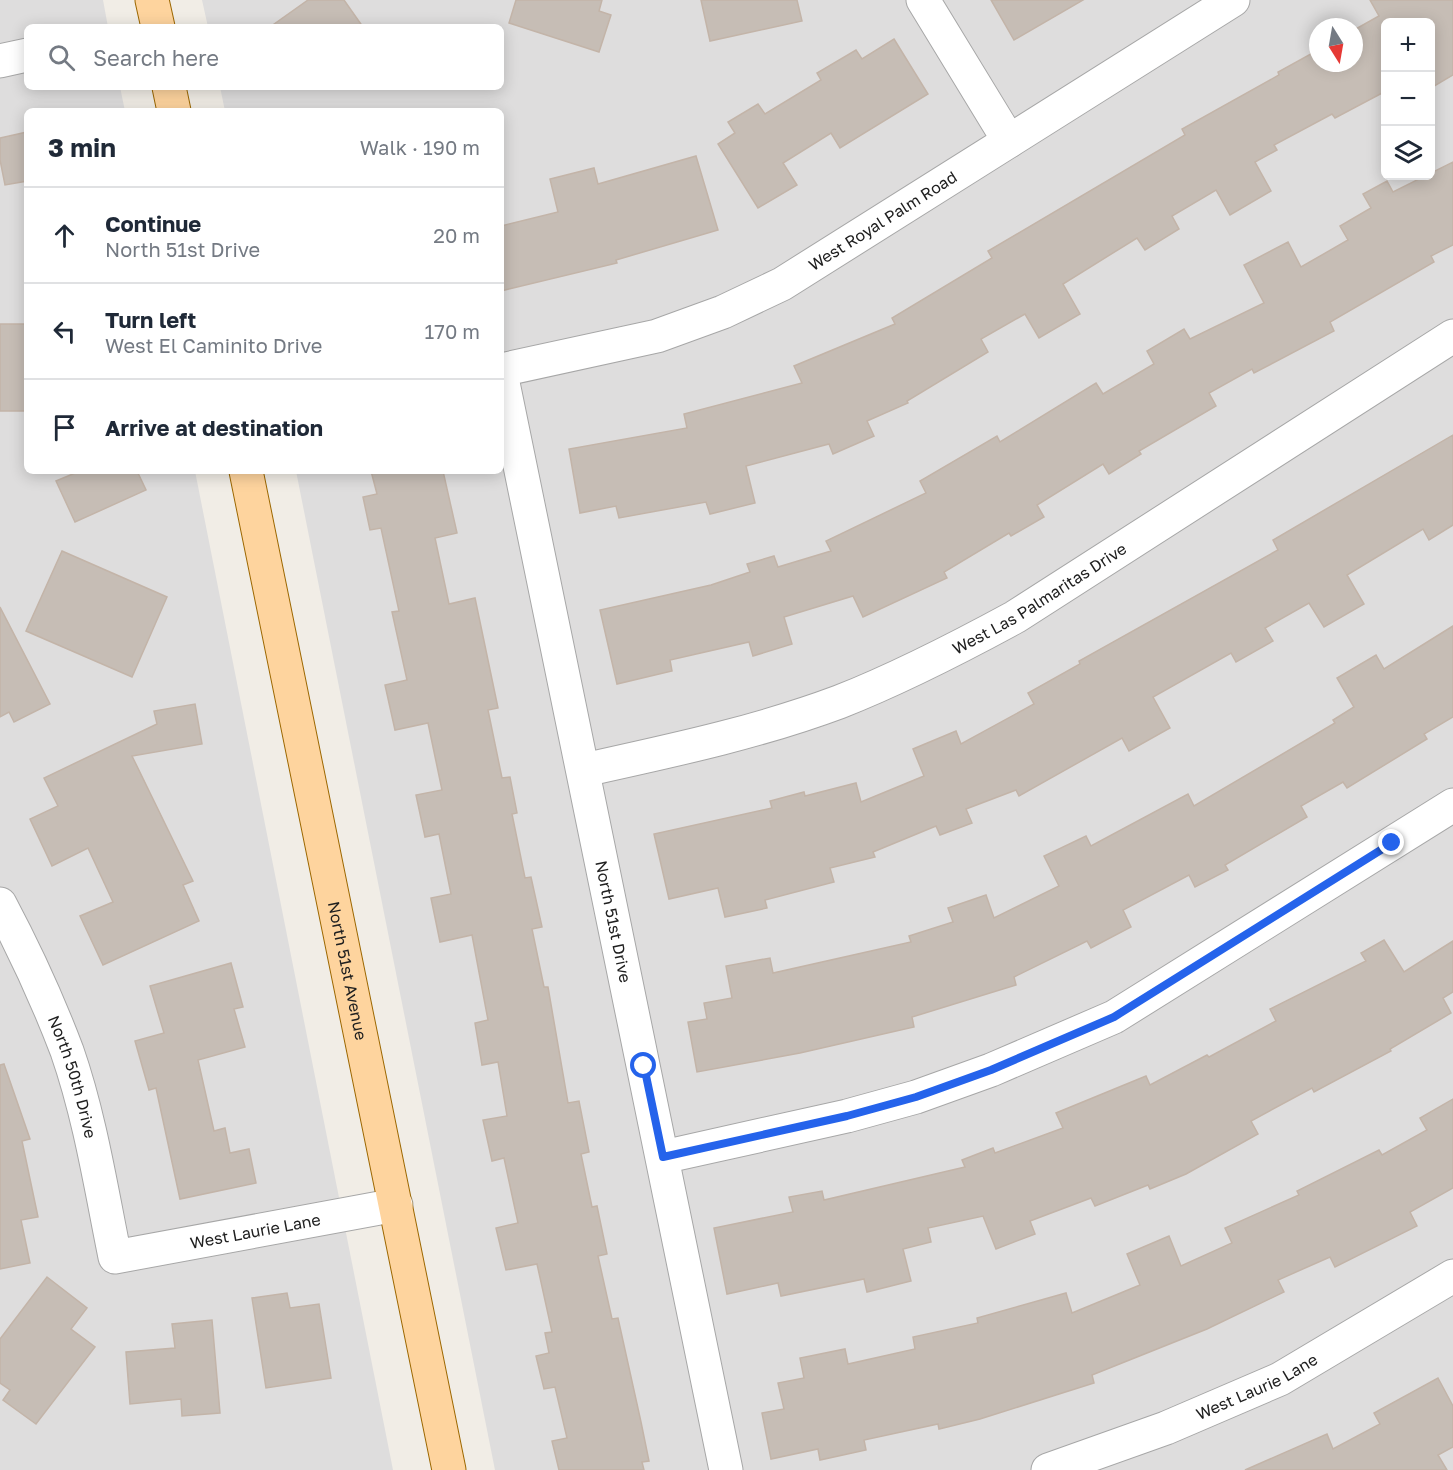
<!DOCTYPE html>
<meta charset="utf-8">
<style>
:root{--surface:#fff;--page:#f6f6f7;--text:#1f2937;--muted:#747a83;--line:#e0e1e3}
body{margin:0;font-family:"Golos Text",sans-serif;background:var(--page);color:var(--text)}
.controls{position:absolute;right:18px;top:18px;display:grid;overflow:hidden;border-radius:9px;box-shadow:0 3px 15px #0003}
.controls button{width:54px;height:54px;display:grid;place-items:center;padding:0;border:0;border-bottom:2px solid var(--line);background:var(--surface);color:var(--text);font:30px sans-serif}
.compass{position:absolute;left:1309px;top:18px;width:54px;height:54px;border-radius:50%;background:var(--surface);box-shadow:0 3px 15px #0003;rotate:169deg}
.stop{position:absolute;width:18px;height:18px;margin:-14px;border:4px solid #2563eb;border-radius:50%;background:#fff}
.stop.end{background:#2563eb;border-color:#fff;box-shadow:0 2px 6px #0008}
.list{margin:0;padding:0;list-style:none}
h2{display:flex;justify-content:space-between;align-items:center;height:78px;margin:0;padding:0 24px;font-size:26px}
h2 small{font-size:20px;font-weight:400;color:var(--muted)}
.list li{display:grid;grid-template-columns:39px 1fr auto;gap:18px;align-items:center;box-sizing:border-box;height:96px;padding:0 24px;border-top:2px solid var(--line)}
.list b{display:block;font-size:22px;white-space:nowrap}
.list p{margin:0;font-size:20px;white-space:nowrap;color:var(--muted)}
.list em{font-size:20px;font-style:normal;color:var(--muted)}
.icon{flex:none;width:33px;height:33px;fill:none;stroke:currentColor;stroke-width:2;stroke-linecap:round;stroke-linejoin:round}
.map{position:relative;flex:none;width:1453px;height:1470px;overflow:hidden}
.search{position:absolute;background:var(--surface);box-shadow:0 3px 15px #0003;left:24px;top:24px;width:480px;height:66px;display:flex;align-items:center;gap:15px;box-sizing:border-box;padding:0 21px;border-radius:9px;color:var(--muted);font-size:22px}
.panel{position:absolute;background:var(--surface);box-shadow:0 3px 15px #0003;left:24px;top:108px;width:480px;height:366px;border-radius:9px}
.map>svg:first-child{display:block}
.residential{fill:#dedddd;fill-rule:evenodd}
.building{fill:#c6bdb5;stroke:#c3b4a8;stroke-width:1.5}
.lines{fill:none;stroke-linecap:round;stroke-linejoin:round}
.minor-casing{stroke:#a7a7a7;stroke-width:35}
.major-casing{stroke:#9c6700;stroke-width:35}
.minor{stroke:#fff;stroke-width:33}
.major{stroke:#fed49e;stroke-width:33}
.route{stroke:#2563eb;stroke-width:8}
.labels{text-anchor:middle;stroke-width:4.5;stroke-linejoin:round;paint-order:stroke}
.street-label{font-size:16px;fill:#202020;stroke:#fff}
</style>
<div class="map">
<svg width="1453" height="1470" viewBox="0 0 1453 1470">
<rect width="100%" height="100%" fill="#f1ede6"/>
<g class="residential">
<path d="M 0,0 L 103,0 L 108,27 L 27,27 L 27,87 L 120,87 L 125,111 L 27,111 L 27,471 L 195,471 L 393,1470 L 0,1470 Z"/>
<path d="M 202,0 L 1453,0 L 1453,1470 L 495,1470 L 296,471 L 501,471 L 501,111 L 225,111 L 220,87 L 501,87 L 501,27 L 208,27 ZM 1386,22 L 1430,22 L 1430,176 L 1386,176 ZM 1318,27 L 1354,27 L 1354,63 L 1318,63 Z"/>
</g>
<g class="building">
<path d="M 308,0 L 344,0 L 363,27 L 270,27 Z"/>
<path d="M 516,0 L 602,0 L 599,11 L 611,15 L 599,52 L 509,23 Z"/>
<path d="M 701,0 L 797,0 L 802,21 L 710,41 Z"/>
<path d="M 991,0 L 1083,0 L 1014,40 Z"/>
<path d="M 1370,0 L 1453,0 L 1453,75 L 1431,88 L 1431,22 L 1386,22 L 1386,91 L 1335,118 L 1332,114 L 1274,145 L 1277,150 L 1255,162 L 1271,191 L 1230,215 L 1216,190 L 1172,216 L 1179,229 L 1145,250 L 1137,238 L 1063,284 L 1080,314 L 1039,338 L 1025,314 L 981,339 L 988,352 L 907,401 L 908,403 L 867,421 L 874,436 L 833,454 L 829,444 L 746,466 L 755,503 L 710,514 L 706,502 L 619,518 L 616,506 L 580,513 L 569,449 L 687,428 L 684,414 L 802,383 L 794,366 L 895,324 L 892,318 L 992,258 L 988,251 L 1185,135 L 1182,129 L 1279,75 L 1278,72 L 1318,50 L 1318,63 L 1354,63 L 1354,30 L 1379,16 Z"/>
<path d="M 894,39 L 928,94 L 840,148 L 831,133 L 783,163 L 797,185 L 758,208 L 718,144 L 735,133 L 728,122 L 758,104 L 765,114 L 821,80 L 817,73 L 856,50 L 862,59 Z"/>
<path d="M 27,132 L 27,181 L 5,185 L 0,160 L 0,138 Z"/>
<path d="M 696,156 L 718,230 L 616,260 L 617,263 L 501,291 L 501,226 L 558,212 L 550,179 L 594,168 L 598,184 Z"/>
<path d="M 1453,162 L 1453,245 L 1431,256 L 1434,262 L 1330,322 L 1334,331 L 1254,373 L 1252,369 L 1209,393 L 1216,406 L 1139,451 L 1141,454 L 1109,474 L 1103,464 L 1037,505 L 1044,517 L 1011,536 L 1009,533 L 944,572 L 947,578 L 863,617 L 853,596 L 784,617 L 792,644 L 753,656 L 749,642 L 670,660 L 672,671 L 617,684 L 600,610 L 711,585 L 750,572 L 747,564 L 774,556 L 778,567 L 831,551 L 826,541 L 926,493 L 920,481 L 997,436 L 1000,442 L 1096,383 L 1103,394 L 1154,364 L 1147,351 L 1184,329 L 1190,339 L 1264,303 L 1244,265 L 1288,242 L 1301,267 L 1348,240 L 1340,226 L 1371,208 L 1363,194 L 1387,181 L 1393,192 Z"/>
<rect x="0" y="324" width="27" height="87"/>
<path d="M 1453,435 L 1453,525 L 1429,540 L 1423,529 L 1347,575 L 1364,604 L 1324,627 L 1309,603 L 1265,628 L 1273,641 L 1236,662 L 1231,653 L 1153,697 L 1170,728 L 1129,751 L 1122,738 L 1019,796 L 1016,790 L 966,809 L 972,823 L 940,835 L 936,826 L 873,852 L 875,857 L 830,868 L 834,882 L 765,900 L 767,908 L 725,917 L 718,888 L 669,899 L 654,834 L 772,808 L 770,801 L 804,792 L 805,796 L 856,783 L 861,802 L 924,776 L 913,749 L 956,731 L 961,744 L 1034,704 L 1028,693 L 1080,664 L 1079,661 L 1278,550 L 1273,540 Z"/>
<path d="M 80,471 L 137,471 L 146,490 L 75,522 L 56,481 Z"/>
<path d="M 371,471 L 443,471 L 457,533 L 435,538 L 449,604 L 475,598 L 498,708 L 488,710 L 502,778 L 510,777 L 517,813 L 512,814 L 525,878 L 531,877 L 542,927 L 532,929 L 544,987 L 548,987 L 568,1103 L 579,1101 L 589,1152 L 581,1154 L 592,1207 L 597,1206 L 607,1254 L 598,1256 L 612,1319 L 618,1318 L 641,1422 L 649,1461 L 642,1462 L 644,1470 L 559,1470 L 552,1441 L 567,1438 L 555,1387 L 544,1389 L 536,1356 L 549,1353 L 545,1333 L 552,1332 L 537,1264 L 506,1270 L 496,1228 L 518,1223 L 504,1158 L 492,1161 L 483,1120 L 507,1116 L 498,1062 L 482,1065 L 475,1023 L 488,1020 L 472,935 L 440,942 L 431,898 L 451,894 L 439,834 L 425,837 L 416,795 L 442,790 L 428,723 L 395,730 L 385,685 L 407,680 L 392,612 L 399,611 L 381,528 L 370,530 L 363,497 L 377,494 Z"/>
<path d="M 62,551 L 167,597 L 132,677 L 26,631 Z"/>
<path d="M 0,607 L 50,704 L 14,722 L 9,712 L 0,717 Z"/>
<path d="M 1453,626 L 1453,717 L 1424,734 L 1427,739 L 1347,788 L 1343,782 L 1301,806 L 1307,817 L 1225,865 L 1228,870 L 1195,887 L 1189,875 L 1123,910 L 1131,927 L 1091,948 L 1087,941 L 1014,977 L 1016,985 L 912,1017 L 914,1027 L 800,1053 L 697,1072 L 688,1022 L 707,1019 L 704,1003 L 732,998 L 726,966 L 770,958 L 773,973 L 911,942 L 909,936 L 953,922 L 948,908 L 986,895 L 994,918 L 1059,886 L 1044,856 L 1086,836 L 1091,846 L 1188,794 L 1194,806 L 1335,723 L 1333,720 L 1354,707 L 1337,678 L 1376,655 L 1384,669 Z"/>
<path d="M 195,704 L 202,744 L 132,756 L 193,881 L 183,885 L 199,921 L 103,965 L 80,916 L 113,902 L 88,848 L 52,866 L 30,819 L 58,806 L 44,778 L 157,724 L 154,711 Z"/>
<path d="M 1384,940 L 1404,972 L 1453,941 L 1453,992 L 1443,998 L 1451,1013 L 1390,1049 L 1391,1051 L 1314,1092 L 1312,1088 L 1251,1121 L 1258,1134 L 1186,1174 L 1150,1189 L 1148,1185 L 1095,1206 L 1091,1198 L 1030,1221 L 1035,1234 L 996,1249 L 983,1216 L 928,1228 L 931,1242 L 903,1249 L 911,1281 L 867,1292 L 864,1279 L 781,1296 L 778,1283 L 727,1294 L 714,1228 L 793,1212 L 789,1197 L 822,1191 L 824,1200 L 965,1167 L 962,1160 L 993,1148 L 995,1153 L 1063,1128 L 1056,1113 L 1146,1076 L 1150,1085 L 1207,1055 L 1209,1057 L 1276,1021 L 1270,1009 L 1366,961 L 1361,953 Z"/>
<path d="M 231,963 L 243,1007 L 234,1009 L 245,1047 L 198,1060 L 214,1131 L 225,1128 L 230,1153 L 249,1149 L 256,1183 L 180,1199 L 156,1088 L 149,1090 L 135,1041 L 164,1033 L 150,986 Z"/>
<path d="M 4,1064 L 30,1139 L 22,1141 L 38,1217 L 21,1220 L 30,1263 L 0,1269 L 0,1065 Z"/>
<path d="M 1453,1099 L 1453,1188 L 1410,1212 L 1417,1226 L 1335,1267 L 1330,1257 L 1278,1280 L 1284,1292 L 1207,1329 L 1092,1375 L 1094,1383 L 980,1419 L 939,1429 L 938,1424 L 864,1440 L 866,1450 L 820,1460 L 818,1449 L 771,1459 L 762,1413 L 784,1409 L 778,1383 L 804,1378 L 800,1358 L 845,1349 L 848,1364 L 915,1349 L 913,1337 L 978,1323 L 977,1318 L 1066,1293 L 1072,1313 L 1140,1285 L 1127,1254 L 1169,1236 L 1181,1266 L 1232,1243 L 1225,1228 L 1299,1195 L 1297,1191 L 1379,1150 L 1382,1155 L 1427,1130 L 1420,1118 Z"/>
<path d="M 47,1277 L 87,1308 L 71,1329 L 95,1347 L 36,1424 L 3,1400 L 10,1390 L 0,1383 L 0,1339 Z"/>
<path d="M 287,1293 L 290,1308 L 319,1304 L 331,1378 L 266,1388 L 252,1298 Z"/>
<path d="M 212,1320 L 220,1413 L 182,1416 L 181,1399 L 130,1404 L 126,1352 L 175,1348 L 172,1324 Z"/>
<path d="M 1438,1378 L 1453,1406 L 1453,1447 L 1438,1455 L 1447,1470 L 1245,1470 L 1327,1434 L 1333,1449 L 1380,1424 L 1374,1413 Z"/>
</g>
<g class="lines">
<g class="minor-casing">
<g id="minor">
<path d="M 923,0 L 1009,141"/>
<path d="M 0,61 L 27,55"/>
<path id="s1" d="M 501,370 L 657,336 L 723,312 L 782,284 L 1233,0"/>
<path id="s2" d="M 501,373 L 726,1470"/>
<path id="s3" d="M 584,770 C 670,751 756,733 839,702 C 900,678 958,648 1015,617 L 1453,336"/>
<path id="s4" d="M 0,904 C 25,951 48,1001 67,1051 C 90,1117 101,1188 115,1257 L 396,1205"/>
<path d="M 663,1157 L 847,1116 L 916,1097 L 991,1070 L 1114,1017 L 1453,805"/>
<path id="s5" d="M 1048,1470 L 1166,1428 L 1280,1379 L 1453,1276"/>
</g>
</g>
<g class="major-casing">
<g id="major">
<path d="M 152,0 L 158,27"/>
<path d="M 169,87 L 174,111"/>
<path id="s6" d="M 246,471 L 449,1470"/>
</g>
</g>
<use href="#minor" class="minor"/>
<use href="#major" class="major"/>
</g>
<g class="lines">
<path class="route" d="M 644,1066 L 663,1157 L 847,1116 L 916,1097 L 991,1070 L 1114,1017 L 1392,843"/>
</g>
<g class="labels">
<g class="street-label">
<text dy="6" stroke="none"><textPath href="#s1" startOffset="414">West Royal Palm Road</textPath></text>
<text dy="6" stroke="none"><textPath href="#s3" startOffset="490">West Las Palmaritas Drive</textPath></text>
<text dy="6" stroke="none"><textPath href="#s2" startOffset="560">North 51st Drive</textPath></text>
<text dy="6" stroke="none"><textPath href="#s6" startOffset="510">North 51st Avenue</textPath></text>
<text dy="6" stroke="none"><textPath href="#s4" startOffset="188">North 50th Drive</textPath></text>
<text dy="6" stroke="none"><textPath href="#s4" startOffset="516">West Laurie Lane</textPath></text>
<text dy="6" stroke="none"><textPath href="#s5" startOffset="225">West Laurie Lane</textPath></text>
</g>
</g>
</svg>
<div class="controls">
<button>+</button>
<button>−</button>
<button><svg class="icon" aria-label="layers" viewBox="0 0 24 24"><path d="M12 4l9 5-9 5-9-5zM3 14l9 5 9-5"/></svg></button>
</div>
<svg class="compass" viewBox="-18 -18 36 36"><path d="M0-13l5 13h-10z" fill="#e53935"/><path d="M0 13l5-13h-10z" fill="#747a83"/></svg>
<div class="stop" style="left:644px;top:1066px"></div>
<div class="stop end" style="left:1392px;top:843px"></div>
<div class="search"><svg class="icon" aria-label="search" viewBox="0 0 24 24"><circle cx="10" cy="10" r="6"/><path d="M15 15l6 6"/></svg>Search here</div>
<section class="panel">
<h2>3 min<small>Walk · 190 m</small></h2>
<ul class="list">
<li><svg class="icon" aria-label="ahead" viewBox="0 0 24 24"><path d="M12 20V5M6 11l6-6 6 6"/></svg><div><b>Continue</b><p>North 51st Drive</p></div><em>20 m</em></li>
<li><svg class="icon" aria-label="left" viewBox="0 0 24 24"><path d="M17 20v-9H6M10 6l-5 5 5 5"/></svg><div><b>Turn left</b><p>West El Caminito Drive</p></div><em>170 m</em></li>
<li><svg class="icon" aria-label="arrive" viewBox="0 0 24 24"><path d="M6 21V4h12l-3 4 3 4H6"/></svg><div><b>Arrive at destination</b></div></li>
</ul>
</section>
</div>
